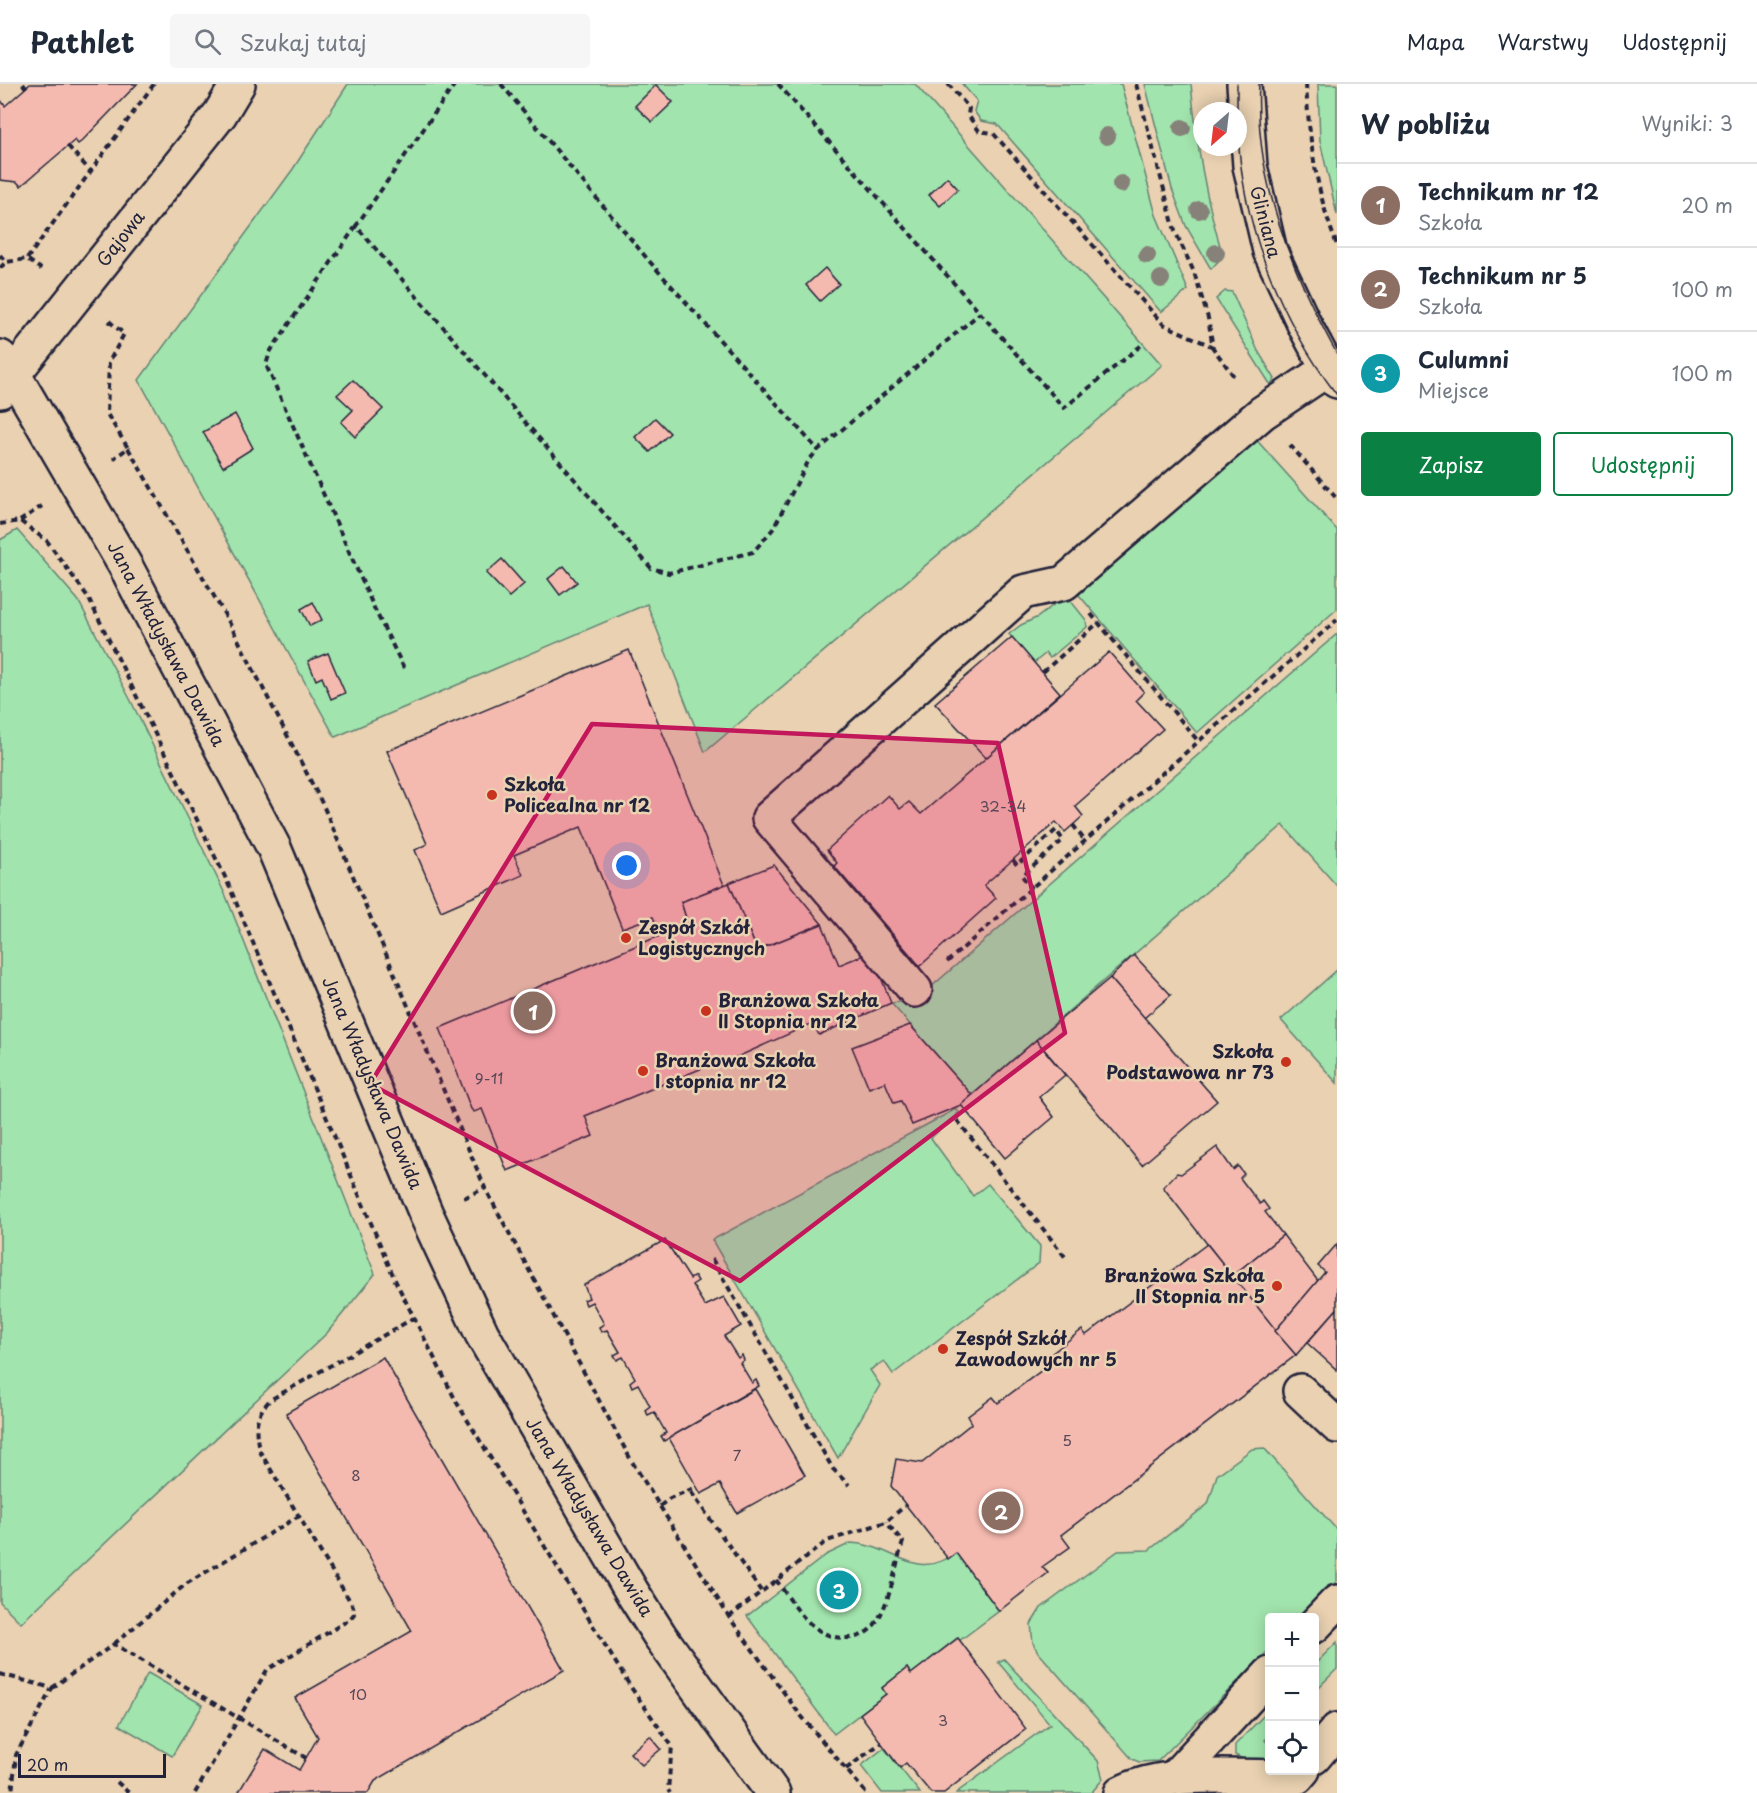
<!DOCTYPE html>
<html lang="pl">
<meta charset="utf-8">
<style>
:root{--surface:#fff;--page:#f6f6f7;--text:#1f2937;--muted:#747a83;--line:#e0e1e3;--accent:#0b8043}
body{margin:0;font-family:"Playpen Sans",sans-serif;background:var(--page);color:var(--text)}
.controls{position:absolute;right:18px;bottom:18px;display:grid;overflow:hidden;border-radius:6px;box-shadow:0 3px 15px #0003}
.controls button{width:54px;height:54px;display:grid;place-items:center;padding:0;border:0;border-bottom:2px solid var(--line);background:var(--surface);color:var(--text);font:30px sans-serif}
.compass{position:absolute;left:1193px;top:18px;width:54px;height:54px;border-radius:50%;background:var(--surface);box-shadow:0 3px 15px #0003;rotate:208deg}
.scale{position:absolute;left:18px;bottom:15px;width:148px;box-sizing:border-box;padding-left:6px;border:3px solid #22223b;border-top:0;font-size:16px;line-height:21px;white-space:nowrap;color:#22223b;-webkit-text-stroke:4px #e9d1b1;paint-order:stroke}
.you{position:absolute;left:627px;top:782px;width:21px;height:21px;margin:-15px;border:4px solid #fff;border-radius:50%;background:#1a73e8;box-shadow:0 0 0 9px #1a73e833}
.badge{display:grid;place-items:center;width:39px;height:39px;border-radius:50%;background:var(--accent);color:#fff;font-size:20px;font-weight:700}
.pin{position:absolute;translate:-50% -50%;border:3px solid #fff;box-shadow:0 2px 6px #0006}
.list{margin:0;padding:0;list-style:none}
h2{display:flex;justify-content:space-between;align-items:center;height:78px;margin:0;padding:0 24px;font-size:26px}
h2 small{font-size:20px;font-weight:400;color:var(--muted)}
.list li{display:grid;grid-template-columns:39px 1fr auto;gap:18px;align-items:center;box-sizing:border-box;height:84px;padding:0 24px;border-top:2px solid var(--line)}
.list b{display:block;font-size:22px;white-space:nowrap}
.list p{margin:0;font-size:20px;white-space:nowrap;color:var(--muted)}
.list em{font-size:20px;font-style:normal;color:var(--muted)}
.actions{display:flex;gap:12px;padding:18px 24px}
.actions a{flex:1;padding:14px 0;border:2px solid var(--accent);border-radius:6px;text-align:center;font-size:21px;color:var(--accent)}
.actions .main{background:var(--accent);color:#fff}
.icon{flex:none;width:33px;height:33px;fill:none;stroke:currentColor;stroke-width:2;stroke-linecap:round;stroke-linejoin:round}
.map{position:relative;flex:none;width:1337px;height:1709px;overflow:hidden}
header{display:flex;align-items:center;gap:36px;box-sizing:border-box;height:84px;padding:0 30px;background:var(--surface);border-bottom:2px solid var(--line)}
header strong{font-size:28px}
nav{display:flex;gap:33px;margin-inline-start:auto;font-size:21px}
.search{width:420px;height:54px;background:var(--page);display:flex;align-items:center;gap:15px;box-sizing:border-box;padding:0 21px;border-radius:6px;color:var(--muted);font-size:22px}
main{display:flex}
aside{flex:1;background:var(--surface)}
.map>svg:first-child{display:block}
.green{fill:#a2e4ad;stroke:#628374;stroke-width:1.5}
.building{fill:#f5baaf;stroke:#22223b;stroke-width:1.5}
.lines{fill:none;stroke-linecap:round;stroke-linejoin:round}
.minor-casing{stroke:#22223b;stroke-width:38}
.path{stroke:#22223b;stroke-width:4;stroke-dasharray:6 4.5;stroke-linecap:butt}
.minor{stroke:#e9d1b1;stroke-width:33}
.tram{stroke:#22223b;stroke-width:1.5}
.tree{fill:#868179}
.marked{fill:#c2185b;fill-opacity:0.2;stroke:#c2185b;stroke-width:4.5;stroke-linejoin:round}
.poi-dot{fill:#c8321e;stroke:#e9d1b1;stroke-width:2}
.labels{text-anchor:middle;stroke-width:5;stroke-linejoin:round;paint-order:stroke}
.number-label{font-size:15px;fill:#574858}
.street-label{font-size:18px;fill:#22223b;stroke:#e9d1b1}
.poi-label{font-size:18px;font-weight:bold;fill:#22223b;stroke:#e9d1b1;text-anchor:start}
</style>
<header>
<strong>Pathlet</strong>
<div class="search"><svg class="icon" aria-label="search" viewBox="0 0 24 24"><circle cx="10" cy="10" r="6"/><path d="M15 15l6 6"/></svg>Szukaj tutaj</div>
<nav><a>Mapa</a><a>Warstwy</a><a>Udostępnij</a></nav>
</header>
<main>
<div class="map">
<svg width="1337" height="1709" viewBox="0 0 1337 1709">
<rect width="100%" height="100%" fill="#e9d1b1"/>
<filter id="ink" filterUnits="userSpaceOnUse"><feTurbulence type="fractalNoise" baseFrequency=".0167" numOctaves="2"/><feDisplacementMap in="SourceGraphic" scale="12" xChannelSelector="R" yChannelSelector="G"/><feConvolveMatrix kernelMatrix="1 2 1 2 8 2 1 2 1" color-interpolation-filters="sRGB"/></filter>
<g filter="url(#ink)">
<g class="green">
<path d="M 348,0 L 915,0 L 1162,281 L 705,668 L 647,520 L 335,653 L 139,296 L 293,85 Z"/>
<path d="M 962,0 L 1121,0 L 1156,131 L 1188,206 L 1161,228 L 997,40 L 981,37 L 974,27 L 977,17 Z"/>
<path d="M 1145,0 L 1191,0 C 1197,62 1205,113 1223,172 L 1211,185 L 1186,142 L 1172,105 Z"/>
<path d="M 1318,0 L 1337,0 L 1337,131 L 1320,57 Z"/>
<path d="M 1225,207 L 1232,208 L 1258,267 L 1275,295 L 1272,299 L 1270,300 L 1216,215 Z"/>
<path d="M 1252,351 L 1337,446 L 1337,525 L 1197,649 L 1073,504 Z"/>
<path d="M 17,446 L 78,516 L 131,617 L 226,812 L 375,1190 L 327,1249 L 21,1539 L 0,1518 L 0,456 Z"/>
<path d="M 1066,511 L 1086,536 L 1087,543 L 1050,574 L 1046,569 L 1034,579 L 1009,550 L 1021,541 L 1038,533 Z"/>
<path d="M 1337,550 L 1337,802 L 1283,741 L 972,1011 L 891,919 L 916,916 Z"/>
<path d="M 1337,886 L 1337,999 L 1281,936 Z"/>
<path d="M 956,1025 L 959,1028 L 931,1054 L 973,1112 L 988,1100 L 1040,1162 L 1039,1179 L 893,1290 L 884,1277 L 870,1286 L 880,1301 L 838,1374 L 712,1156 Z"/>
<path d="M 1264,1364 L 1337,1446 L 1337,1497 L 1301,1533 L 1270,1534 L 1269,1566 L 1158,1677 L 1139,1678 L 1132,1675 L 1038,1568 L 1033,1559 L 1031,1540 L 1041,1524 L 1118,1467 L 1149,1466 L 1208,1420 L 1217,1391 L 1252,1365 Z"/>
<path d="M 851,1459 C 895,1461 914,1499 956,1469 L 999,1527 L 959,1557 L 957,1554 L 911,1590 L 907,1584 L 882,1604 L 886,1610 L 834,1650 L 747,1532 L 826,1471 Z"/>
<path d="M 1337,1558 L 1337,1585 L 1315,1607 L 1315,1580 Z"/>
<path d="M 1004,1575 L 1098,1677 L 1103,1695 L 1091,1709 L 956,1709 L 1050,1640 L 998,1578 Z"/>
<path d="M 148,1589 L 203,1621 L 172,1672 L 119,1641 Z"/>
<path d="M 1269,1626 L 1269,1652 L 1265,1656 L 1269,1661 L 1269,1678 L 1245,1676 L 1235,1671 L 1235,1661 Z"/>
<path d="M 884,1664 L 920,1709 L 882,1709 L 861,1682 Z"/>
</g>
<g class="building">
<path d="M 30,0 L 137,0 L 82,57 L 78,60 L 75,56 L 21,102 L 17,98 L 0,96 L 0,15 L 5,22 Z"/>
<path d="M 656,1 L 673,18 L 652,38 L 635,22 Z"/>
<path d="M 947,93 L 958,105 L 940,122 L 929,111 Z"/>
<path d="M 825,184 L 839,200 L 820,217 L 806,201 Z"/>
<path d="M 353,296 L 383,325 L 355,353 L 341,338 L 353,326 L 337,311 Z"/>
<path d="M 235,330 L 253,364 L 223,383 L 203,348 Z"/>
<path d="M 655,334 L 670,349 L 650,368 L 635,353 Z"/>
<path d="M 502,475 L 524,500 L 509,513 L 486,489 Z"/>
<path d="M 564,482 L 577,498 L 560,511 L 548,495 Z"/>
<path d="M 313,518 L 322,536 L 310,542 L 301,525 Z"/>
<path d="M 1012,553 L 1060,609 L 986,674 L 935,619 Z"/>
<path d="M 629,566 L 724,801 L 681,818 L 688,840 L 661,852 L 653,833 L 622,844 L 581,743 L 514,771 L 523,791 L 441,827 L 415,766 L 427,760 L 387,667 Z"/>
<path d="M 1109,568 L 1144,608 L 1136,616 L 1163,645 L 1075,722 L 1083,732 L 1073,741 L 1065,748 L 1056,738 L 984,801 L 996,814 L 920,882 L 834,782 L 837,779 L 827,766 L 888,711 L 900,725 L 909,718 L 921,730 Z"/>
<path d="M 328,569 L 345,609 L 331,615 L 322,593 L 316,596 L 308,577 Z"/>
<path d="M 774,781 L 822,840 L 757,866 L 729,799 Z"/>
<path d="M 729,799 L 757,866 L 822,840 L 839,881 L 871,868 L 891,919 L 819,951 L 813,939 L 717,982 L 715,979 L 585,1032 L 593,1052 L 507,1087 L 482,1025 L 474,1028 L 471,1025 L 440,944 L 688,840 L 681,818 Z"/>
<path d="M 1134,871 L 1171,911 L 1144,934 L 1110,894 Z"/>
<path d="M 1110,894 L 1217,1017 L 1142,1081 L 1036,956 Z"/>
<path d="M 910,941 L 972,1011 L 961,1021 L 912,1041 L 901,1017 L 894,1019 L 885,998 L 869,1004 L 852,963 Z"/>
<path d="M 1036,956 L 1065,991 L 1039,1013 L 1054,1033 L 1005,1074 L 961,1021 Z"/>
<path d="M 1217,1063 L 1233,1086 L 1238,1082 L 1244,1090 L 1240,1094 L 1260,1120 L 1263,1117 L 1269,1125 L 1265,1128 L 1283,1151 L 1232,1192 L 1163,1103 L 1177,1089 L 1181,1090 Z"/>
<path d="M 1283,1151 L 1318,1197 L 1275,1247 L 1232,1192 Z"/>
<path d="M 665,1156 L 690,1195 L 695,1192 L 698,1197 L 692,1201 L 705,1222 L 724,1213 L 741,1242 L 724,1252 L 738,1274 L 742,1271 L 744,1276 L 740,1279 L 752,1299 L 756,1296 L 759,1302 L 664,1357 L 661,1352 L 666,1349 L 654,1328 L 648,1331 L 645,1326 L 650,1322 L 638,1300 L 632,1303 L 630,1298 L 635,1294 L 623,1273 L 617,1276 L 614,1271 L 620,1268 L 607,1246 L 601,1248 L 599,1243 L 604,1240 L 592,1218 L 586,1221 L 584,1216 L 589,1214 L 584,1201 Z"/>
<path d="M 1207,1160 L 1296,1271 L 1061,1451 L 1070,1463 L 1042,1483 L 1048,1489 L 999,1527 L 956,1469 L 948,1475 L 891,1402 L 896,1375 L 922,1379 L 972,1339 L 968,1332 L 993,1313 L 998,1319 L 1054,1277 L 1050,1271 L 1079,1248 L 1082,1246 L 1086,1251 Z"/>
<path d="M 1337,1160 L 1337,1225 L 1296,1271 L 1275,1247 L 1325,1188 L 1318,1182 Z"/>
<path d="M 1337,1225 L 1337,1286 L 1307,1259 Z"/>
<path d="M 383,1273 L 564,1586 L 375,1697 L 368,1709 L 238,1709 L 265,1665 L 299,1686 L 318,1653 L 295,1614 L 412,1547 L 286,1329 Z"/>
<path d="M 755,1305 L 805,1391 L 737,1429 L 720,1400 L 701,1410 L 669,1354 Z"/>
<path d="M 958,1554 L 1026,1645 L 944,1709 L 931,1709 L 906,1679 L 900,1684 L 860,1630 L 886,1610 L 882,1604 L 907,1584 L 911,1590 Z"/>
<path d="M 650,1652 L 661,1665 L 642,1681 L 630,1669 Z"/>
</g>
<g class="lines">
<g class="minor-casing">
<g id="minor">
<path d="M 1244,0 L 1250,82 L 1270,167 L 1305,242 L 1328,285 L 1337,297"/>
<path d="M 0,273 L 14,291 L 126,483 L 274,764 L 426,1130 L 482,1250 L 632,1508 L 660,1552 L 773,1709"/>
<path d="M 0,307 L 220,30 L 238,0"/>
<path d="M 915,906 L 769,734 L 1023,508 L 1064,499 L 1262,329 L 1328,285"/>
<path d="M 1300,1307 L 1337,1342"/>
<path d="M 1314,1542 L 1337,1518"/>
<path d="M 1314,1673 L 1337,1646"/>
<path d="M 1174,1694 L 1270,1590"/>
<path d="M 1121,1709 C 1168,1684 1244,1694 1297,1693 L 1303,1686"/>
</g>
</g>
<g class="path">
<path d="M 23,0 L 26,4"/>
<path d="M 455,0 L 356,142 L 651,484 L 669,489 L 753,468 L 773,445 L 809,376 L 818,366"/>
<path d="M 501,0 L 650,178 L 818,366 L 980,229"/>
<path d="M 778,0 L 1064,324 L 1143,260"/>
<path d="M 948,0 L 969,24 L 968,31 L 979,47 L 993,49 L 1163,240 L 1213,263"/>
<path d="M 1136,0 L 1175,147 L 1194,188 L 1208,234 L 1213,264 L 1236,295"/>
<path d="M 1306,0 C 1309,55 1316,109 1337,161"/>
<path d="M 68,62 L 90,87"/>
<path d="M 356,142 L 270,268 L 266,281 L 375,526 L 405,586"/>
<path d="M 0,171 L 6,178"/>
<path d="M 27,175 L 154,0"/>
<path d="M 0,184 L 6,178 L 27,175 L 41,185"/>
<path d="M 109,237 L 124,250 L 109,278 L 107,330 L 128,364 L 113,375"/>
<path d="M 1290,361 L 1337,415"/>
<path d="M 128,364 L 229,538 L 323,721 L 485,1104 L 631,1376 L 729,1533 L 798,1628 L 866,1709"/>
<path d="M 20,437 L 42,422"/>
<path d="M 0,440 L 20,437 L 47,457 L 88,513 L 227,797 L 395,1196 L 457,1319 L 630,1602 L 672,1662 L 668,1706 L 670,1709"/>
<path d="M 1091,530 L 1199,658"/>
<path d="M 1043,588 L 1098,539"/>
<path d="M 1073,741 L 1085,757"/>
<path d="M 1013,776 L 1017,781 L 1056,746 L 1063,756 L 1022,792 L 1032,804"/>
<path d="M 947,878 L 1337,536"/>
<path d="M 957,1036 L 1066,1174"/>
<path d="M 464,1114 L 485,1104"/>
<path d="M 712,1175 L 833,1385 L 849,1401"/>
<path d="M 691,1408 L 761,1507"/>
<path d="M 660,1422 L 670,1414 L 697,1403"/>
<path d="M 776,1496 C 795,1521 811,1555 847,1554 C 860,1554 870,1548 877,1537 C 891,1515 895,1483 903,1458 L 886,1438"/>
<path d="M 729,1533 L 827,1457 L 886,1438 L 906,1421"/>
<path d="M 114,1560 L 186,1500 L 299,1432"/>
<path d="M 0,1590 L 52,1604 L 16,1671 L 12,1709"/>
<path d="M 52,1604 L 114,1560 L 306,1674"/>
<path d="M 846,1685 L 881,1659"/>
<path d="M 117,1698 L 129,1709"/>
<path d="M 195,1709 L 267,1586 L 350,1535 L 354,1530 L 353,1522 L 259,1366 C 255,1344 254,1333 270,1316 L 414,1234"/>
</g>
<use href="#minor" class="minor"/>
<g class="tram">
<path d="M 1237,0 L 1237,27"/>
<path d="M 1259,0 C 1254,96 1292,188 1337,270"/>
<path d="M 1238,46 C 1241,140 1281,237 1337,311"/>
</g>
</g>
<g class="tree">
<circle cx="1182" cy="44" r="9"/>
<circle cx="1107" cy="52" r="9"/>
<circle cx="1121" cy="100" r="9"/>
<circle cx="1199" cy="126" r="9"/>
<circle cx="1216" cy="169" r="9"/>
<circle cx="1147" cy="171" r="9"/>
<circle cx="1161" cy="195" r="9"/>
</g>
</g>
<path class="marked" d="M 592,640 L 998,659 L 1065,949 L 740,1197 L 370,1000 Z"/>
<g class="poi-dot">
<circle cx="492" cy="711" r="6"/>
<circle cx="626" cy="854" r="6"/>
<circle cx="706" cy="927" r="6"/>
<circle cx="1286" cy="978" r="6"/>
<circle cx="643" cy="987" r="6"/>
<circle cx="1277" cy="1202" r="6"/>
<circle cx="943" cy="1265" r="6"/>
</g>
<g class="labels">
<g class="number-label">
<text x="1003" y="728">32-34</text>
<text x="489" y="1000">9-11</text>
<text x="1067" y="1362">5</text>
<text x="737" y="1377">7</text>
<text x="356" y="1397">8</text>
<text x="358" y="1616">10</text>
<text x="943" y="1642">3</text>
</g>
<g class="street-label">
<text transform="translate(1265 138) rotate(75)" y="6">Gliniana</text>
<text transform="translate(121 155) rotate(-52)" y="6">Gajowa</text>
<text transform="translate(166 560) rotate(62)" y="6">Jana Władysława Dawida</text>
<text transform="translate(372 999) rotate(67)" y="6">Jana Władysława Dawida</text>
<text transform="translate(589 1433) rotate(59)" y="6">Jana Władysława Dawida</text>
</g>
<g class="poi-label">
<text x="504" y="707">Szkoła<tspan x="504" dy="21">Policealna nr 12</tspan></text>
<text x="638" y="850">Zespół Szkół<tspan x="638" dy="21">Logistycznych</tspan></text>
<text x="718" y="923">Branżowa Szkoła<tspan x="718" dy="21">II Stopnia nr 12</tspan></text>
<text x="1274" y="974" text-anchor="end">Szkoła<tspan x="1274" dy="21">Podstawowa nr 73</tspan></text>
<text x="655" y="983">Branżowa Szkoła<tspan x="655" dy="21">I stopnia nr 12</tspan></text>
<text x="1265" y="1198" text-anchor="end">Branżowa Szkoła<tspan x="1265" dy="21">II Stopnia nr 5</tspan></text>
<text x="955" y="1261">Zespół Szkół<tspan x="955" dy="21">Zawodowych nr 5</tspan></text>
</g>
</g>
</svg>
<div class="controls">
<button>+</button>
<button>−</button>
<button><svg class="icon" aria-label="locate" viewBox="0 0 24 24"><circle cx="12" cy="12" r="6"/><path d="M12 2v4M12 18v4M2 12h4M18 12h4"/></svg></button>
</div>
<svg class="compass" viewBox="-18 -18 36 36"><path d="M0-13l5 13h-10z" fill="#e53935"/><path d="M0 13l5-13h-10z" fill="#747a83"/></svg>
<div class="scale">20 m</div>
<div class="you"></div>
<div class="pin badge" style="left:533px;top:927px;background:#8d6e63">1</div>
<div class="pin badge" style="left:1001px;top:1427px;background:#8d6e63">2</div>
<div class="pin badge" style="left:839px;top:1506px;background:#0f9aa8">3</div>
</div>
<aside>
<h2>W pobliżu<small>Wyniki: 3</small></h2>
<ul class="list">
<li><span class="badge" style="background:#8d6e63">1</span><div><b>Technikum nr 12</b><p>Szkoła</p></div><em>20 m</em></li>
<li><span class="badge" style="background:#8d6e63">2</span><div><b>Technikum nr 5</b><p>Szkoła</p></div><em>100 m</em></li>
<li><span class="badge" style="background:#0f9aa8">3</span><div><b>Culumni</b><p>Miejsce</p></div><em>100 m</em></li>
</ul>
<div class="actions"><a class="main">Zapisz</a><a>Udostępnij</a></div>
</aside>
</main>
